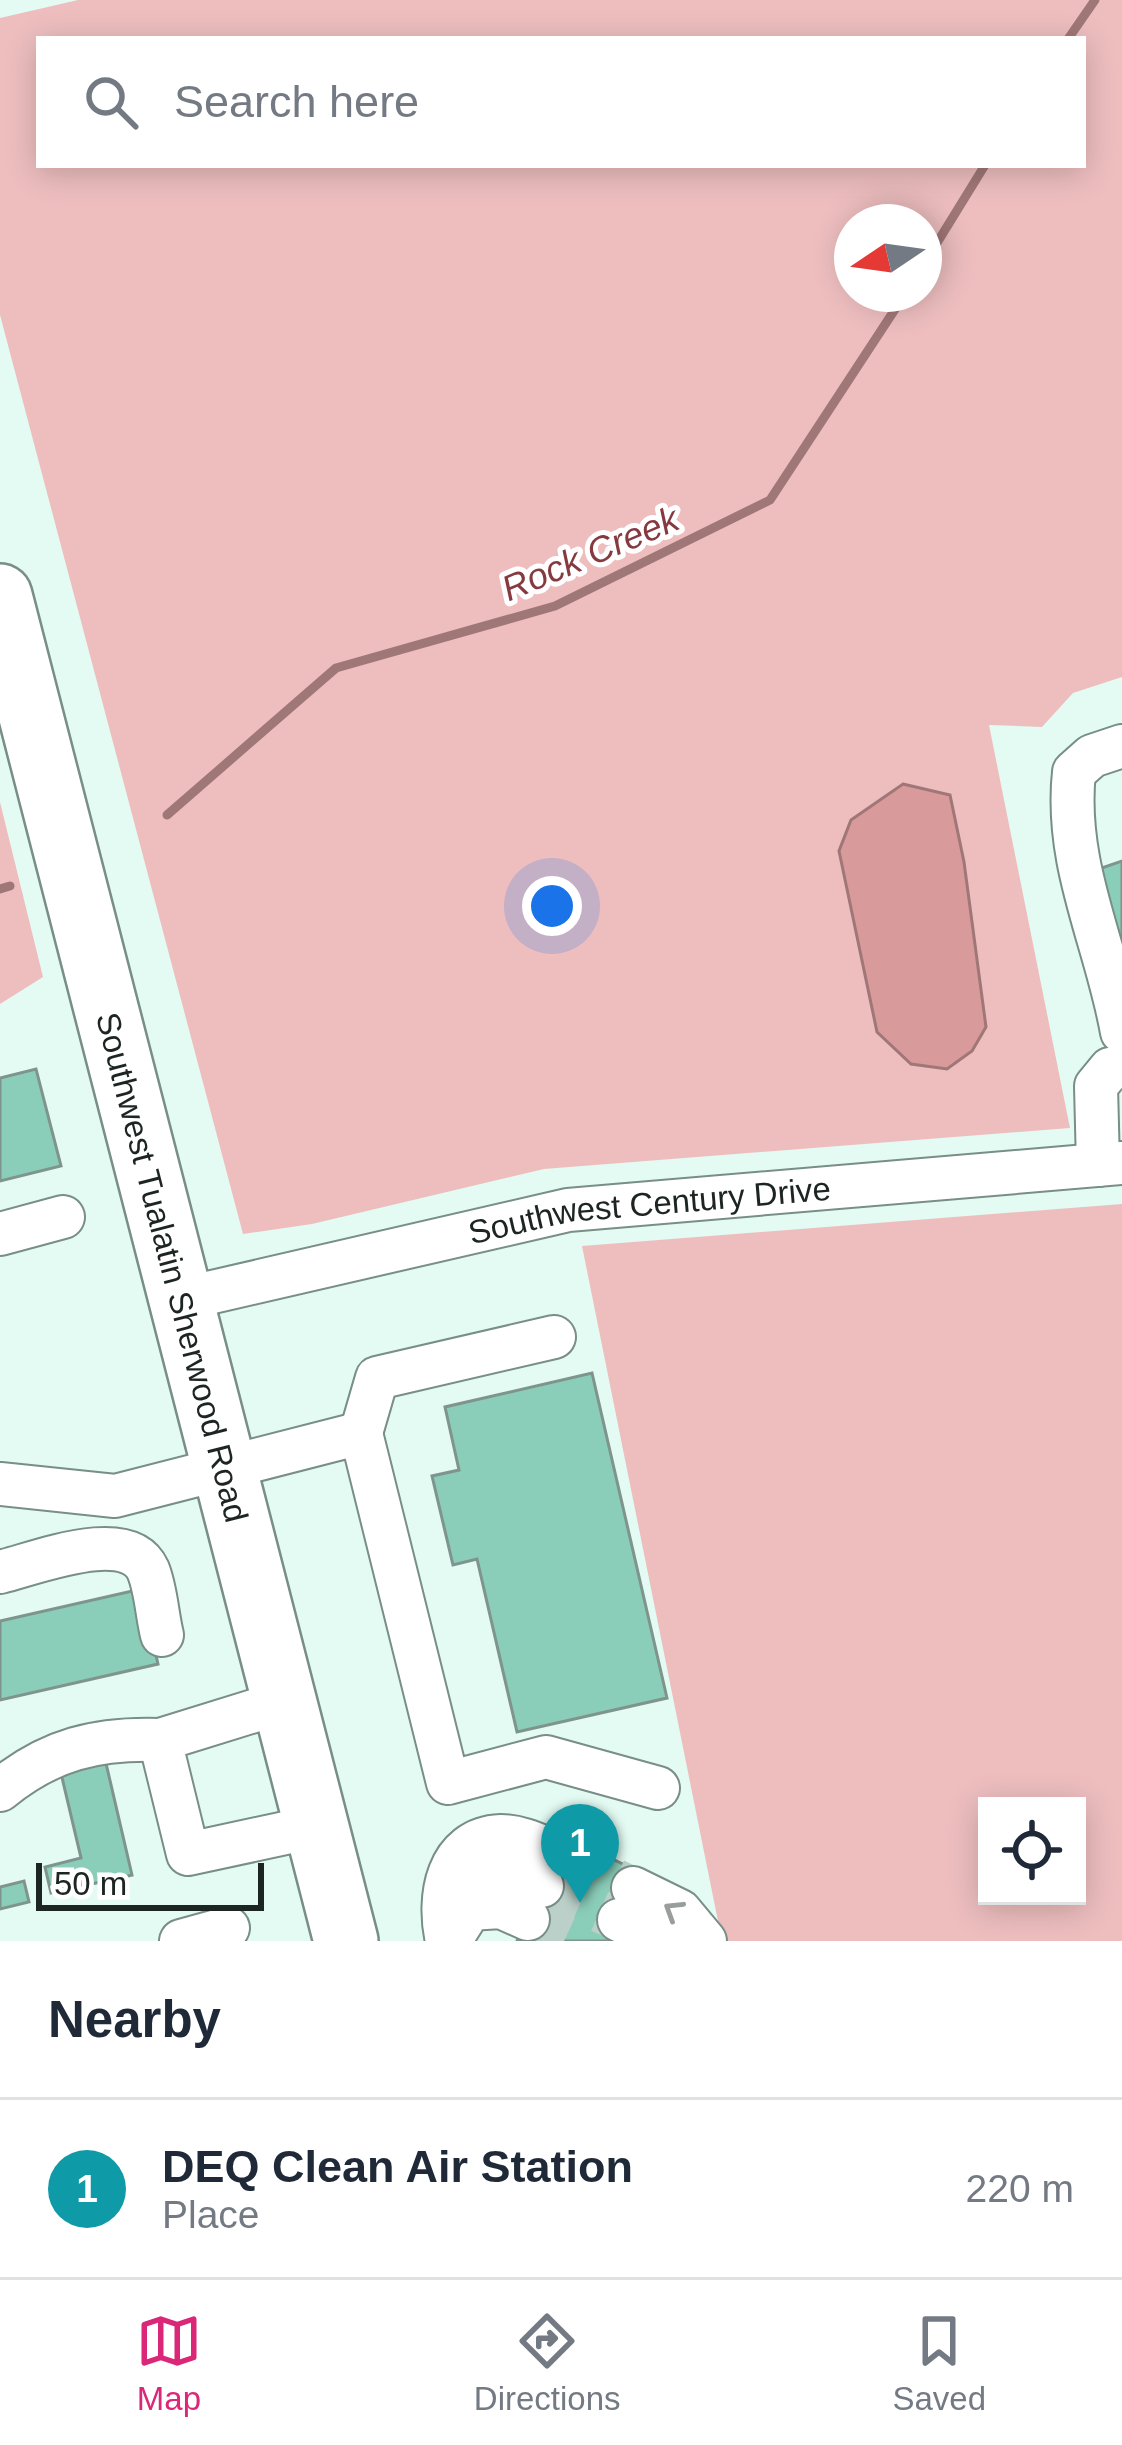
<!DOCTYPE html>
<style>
:root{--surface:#fff;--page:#f2f2f3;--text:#1f2937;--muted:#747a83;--line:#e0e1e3;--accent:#db2777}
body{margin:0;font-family:Arial,sans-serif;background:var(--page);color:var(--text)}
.controls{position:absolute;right:36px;bottom:36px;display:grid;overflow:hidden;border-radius:0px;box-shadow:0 6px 30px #0003}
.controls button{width:108px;height:108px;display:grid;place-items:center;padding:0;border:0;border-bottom:3px solid var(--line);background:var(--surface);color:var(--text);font:60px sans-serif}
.compass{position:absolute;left:834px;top:204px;width:108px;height:108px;border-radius:50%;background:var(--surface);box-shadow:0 6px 30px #0003;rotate:257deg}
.scale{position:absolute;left:36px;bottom:30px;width:228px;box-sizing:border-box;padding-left:12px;border:6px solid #1c2522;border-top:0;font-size:33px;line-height:42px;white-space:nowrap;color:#1c2522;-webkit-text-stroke:9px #fff;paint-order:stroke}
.you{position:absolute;left:552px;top:906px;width:42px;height:42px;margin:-30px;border:9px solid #fff;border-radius:50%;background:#1a73e8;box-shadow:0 0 0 18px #1a73e833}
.badge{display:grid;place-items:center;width:78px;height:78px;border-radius:50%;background:var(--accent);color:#fff;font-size:39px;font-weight:700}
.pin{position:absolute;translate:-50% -99px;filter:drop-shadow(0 3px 6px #0008)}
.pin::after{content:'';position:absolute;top:63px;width:42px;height:36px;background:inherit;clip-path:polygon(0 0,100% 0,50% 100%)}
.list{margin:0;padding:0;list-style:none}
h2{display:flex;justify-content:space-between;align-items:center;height:156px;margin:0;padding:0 48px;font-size:51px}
h2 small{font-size:39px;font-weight:400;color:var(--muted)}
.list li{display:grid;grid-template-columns:78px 1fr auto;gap:36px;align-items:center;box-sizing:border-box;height:180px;padding:0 48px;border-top:3px solid var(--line)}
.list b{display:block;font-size:45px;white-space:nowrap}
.list p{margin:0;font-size:39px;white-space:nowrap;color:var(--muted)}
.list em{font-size:39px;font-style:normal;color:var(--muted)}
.icon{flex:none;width:66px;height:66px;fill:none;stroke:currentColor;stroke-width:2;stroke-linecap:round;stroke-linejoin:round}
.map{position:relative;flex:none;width:1122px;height:1941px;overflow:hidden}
.search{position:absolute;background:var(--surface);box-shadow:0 6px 30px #0003;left:36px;right:36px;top:36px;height:132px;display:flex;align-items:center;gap:30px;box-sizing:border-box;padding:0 42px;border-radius:0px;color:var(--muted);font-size:45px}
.sheet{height:336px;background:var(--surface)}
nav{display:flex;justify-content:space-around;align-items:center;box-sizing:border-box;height:168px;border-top:3px solid var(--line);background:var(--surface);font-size:33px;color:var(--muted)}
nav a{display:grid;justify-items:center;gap:6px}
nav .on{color:var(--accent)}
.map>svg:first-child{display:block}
.green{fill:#eebebf;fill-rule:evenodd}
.water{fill:#d99a9c;stroke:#a07777;stroke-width:3}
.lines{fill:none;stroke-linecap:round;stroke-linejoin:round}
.stream{stroke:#a07777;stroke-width:9}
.building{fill:#8acdb8;stroke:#7e948c;stroke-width:3}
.minor-tunnel{stroke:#bbd0c9;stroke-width:42;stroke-dasharray:42 21;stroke-linecap:butt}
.minor-casing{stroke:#788e86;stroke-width:46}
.highway-casing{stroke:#788e86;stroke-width:68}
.minor{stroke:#fff;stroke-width:42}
.highway{stroke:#fff;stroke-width:63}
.oneway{stroke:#999d9c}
.labels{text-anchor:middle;stroke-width:10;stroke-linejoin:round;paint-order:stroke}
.street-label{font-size:33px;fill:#1c2522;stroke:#fff}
.water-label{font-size:36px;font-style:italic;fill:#863a40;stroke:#fff}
</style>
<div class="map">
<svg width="1122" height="1941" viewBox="0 0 1122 1941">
<rect width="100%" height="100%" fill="#e3fbf3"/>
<g class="green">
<path d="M 78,0 L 1122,0 L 1122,677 L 1073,693 L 1042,727 L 989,725 L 1070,1128 L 544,1169 L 312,1224 L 243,1234 L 0,315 L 0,18 ZM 39,39 L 1083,39 L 1083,165 L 39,165 ZM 852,222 L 924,222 L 924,294 L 852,294 Z"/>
<path d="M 0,802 L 43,977 L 0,1004 Z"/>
<path d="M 1122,1204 L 1122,1941 L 722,1941 L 582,1246 ZM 987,1806 L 1077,1806 L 1077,1896 L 987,1896 Z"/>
</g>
<path class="water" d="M 903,784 L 950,795 L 964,862 L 986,1027 L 972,1051 L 947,1069 L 911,1064 L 877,1032 L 839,851 L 851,820 Z"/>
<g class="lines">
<g class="stream">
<path d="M 1068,39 L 1095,0"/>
<path d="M 924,264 L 985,165"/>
<path d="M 167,815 L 336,668 L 555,606 L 770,500 L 905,294"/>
<path d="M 0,889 L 10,886"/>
</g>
</g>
<g class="building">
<path d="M 1122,861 L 1122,958 L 1093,871 Z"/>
<path d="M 36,1069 L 61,1166 L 0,1181 L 0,1078 Z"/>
<path d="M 592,1373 L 667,1698 L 517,1732 L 477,1559 L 453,1565 L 432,1476 L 459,1470 L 445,1407 Z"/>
<path d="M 141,1589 L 158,1664 L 0,1700 L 0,1621 Z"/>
<path d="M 105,1759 L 132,1875 L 51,1893 L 45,1867 L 81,1858 L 60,1769 Z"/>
<path d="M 565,1837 L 640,1872 L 609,1941 L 517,1941 Z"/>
<path d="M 24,1881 L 29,1902 L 0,1909 L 0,1887 Z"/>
</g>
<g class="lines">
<g class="minor-tunnel">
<path d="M 558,1853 L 633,1888"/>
<path d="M 542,1886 L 619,1920"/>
<path d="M 528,1919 L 576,1941"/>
</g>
<g class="minor-casing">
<g id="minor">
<path d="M 1122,746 L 1092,756 L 1074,772 C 1064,865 1106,942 1122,1032"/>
<path d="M 1098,1165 L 1096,1086 L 1110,1069 L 1122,1067"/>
<path d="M 0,1234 L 63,1217"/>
<path id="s1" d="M 182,1299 L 568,1210 L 1122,1163"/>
<path d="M 361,1433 L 377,1378 L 554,1337"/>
<path d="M 0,1484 L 115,1496 L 361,1433 L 448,1783 L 546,1757 L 658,1788"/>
<path d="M 0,1572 C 37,1563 128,1526 148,1570 C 156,1589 157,1615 162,1635"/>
<path d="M 286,1701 L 160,1740 L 188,1854 L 318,1826"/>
<path d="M 0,1790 C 50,1749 97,1738 160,1740"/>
<path d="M 633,1888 L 680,1911 L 705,1941"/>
<path d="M 448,1915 C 461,1866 502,1871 542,1886"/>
<path d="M 619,1920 L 664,1941"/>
<path d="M 181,1941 L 228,1928"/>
<path d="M 447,1941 C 437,1898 446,1838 501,1836 C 521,1836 540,1846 558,1853"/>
<path d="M 450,1941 L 470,1909 L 501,1907 L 528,1919"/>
</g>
</g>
<g class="highway-casing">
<g id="highway">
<path id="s2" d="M 0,596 L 346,1941"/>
</g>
</g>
<use href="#minor" class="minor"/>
<use href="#highway" class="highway"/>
</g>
<defs><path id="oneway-chevron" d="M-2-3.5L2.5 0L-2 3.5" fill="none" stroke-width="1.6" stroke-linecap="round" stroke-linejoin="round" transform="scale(3)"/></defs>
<use class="oneway" href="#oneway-chevron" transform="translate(673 1910) rotate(-148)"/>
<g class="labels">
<g class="street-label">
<text dy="12" stroke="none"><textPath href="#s1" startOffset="477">Southwest Century Drive</textPath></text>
<text dy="12" stroke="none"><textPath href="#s2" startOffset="693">Southwest Tualatin Sherwood Road</textPath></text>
</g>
<g class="water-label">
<text transform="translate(590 553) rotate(-23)" y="13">Rock Creek</text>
</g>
</g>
</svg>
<div class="controls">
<button><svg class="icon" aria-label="locate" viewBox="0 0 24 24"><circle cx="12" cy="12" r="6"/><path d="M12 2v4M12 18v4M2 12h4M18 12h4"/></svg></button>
</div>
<svg class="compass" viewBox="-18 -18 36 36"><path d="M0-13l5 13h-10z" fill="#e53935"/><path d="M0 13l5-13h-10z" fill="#747a83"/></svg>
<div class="scale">50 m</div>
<div class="you"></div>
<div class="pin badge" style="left:580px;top:1903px;background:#0f9aa8">1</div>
<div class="search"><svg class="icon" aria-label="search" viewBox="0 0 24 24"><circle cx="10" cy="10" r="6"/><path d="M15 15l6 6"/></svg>Search here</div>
</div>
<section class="sheet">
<h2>Nearby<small></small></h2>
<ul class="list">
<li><span class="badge" style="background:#0f9aa8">1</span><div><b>DEQ Clean Air Station</b><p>Place</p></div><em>220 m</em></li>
</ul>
</section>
<nav>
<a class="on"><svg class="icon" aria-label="map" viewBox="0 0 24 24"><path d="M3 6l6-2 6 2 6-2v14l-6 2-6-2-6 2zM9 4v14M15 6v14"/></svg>Map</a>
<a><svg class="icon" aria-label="directions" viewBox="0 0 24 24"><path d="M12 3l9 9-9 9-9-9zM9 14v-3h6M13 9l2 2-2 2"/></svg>Directions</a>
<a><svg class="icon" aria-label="saved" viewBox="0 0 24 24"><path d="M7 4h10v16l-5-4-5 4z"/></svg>Saved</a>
</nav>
